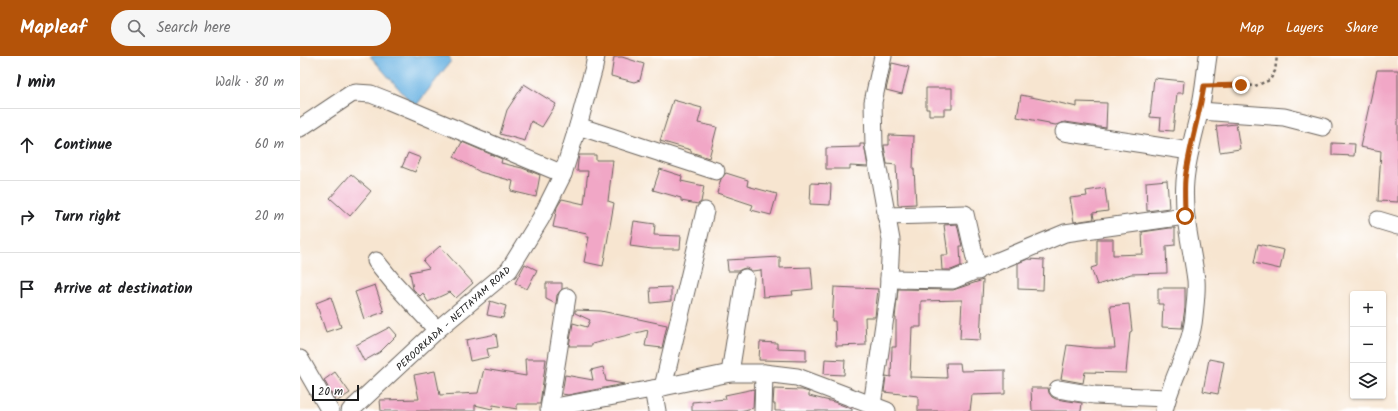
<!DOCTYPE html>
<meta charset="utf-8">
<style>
:root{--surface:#fff;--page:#f6f6f6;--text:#202124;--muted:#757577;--line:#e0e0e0;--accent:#b45309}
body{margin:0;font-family:Kalam,sans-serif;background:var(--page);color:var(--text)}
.controls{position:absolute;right:12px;bottom:12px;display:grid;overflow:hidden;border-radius:4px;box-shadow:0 1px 3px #0004}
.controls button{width:36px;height:36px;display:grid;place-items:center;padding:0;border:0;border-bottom:1px solid var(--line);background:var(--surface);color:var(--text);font:20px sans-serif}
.scale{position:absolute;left:12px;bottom:10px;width:47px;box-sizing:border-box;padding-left:4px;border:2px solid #1c1c1c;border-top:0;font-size:11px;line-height:14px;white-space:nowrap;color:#1c1c1c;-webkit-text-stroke:3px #fff;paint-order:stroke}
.stop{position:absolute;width:12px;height:12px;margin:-9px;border:3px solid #b45309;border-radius:50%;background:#fff}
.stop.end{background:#b45309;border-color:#fff;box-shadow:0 1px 4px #0008}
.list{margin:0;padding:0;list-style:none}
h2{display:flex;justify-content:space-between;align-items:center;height:52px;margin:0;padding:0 16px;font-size:17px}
h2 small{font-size:13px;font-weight:400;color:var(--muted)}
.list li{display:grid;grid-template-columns:26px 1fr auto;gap:12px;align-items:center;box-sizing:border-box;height:72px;padding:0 16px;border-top:1px solid var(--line)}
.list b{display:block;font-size:15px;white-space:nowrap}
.list em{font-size:13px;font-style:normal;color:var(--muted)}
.icon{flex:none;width:22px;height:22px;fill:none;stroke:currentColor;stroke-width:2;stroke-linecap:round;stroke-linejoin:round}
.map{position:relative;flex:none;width:1098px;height:355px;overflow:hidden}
header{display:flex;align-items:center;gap:24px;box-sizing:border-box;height:56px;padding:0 20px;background:var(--accent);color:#fff}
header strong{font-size:19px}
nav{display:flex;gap:22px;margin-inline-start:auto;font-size:14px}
.search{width:280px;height:36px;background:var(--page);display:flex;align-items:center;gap:10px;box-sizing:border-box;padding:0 14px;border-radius:22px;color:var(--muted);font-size:15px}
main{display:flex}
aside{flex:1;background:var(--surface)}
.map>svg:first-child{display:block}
.water{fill:#6ab3e2;stroke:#43687f}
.building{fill:#f1a7c6}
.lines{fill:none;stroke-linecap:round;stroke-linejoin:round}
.minor-casing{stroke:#69625b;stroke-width:19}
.path{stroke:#69625b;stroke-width:2.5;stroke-dasharray:3 3;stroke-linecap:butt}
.minor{stroke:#fff;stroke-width:17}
.route{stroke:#b45309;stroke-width:5}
.labels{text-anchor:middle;stroke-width:3;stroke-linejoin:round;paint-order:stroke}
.street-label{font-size:10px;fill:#1c1c1c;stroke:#fff}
</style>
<header>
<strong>Mapleaf</strong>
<div class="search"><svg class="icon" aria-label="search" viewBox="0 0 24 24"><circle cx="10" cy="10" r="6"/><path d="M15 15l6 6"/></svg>Search here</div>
<nav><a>Map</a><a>Layers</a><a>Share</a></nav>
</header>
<main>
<aside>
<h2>1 min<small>Walk · 80 m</small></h2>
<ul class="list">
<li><svg class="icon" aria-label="ahead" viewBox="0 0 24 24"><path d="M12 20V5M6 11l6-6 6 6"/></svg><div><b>Continue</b></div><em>60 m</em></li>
<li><svg class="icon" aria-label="right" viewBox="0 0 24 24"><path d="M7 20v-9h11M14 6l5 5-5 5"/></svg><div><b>Turn right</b></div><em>20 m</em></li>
<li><svg class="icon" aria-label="arrive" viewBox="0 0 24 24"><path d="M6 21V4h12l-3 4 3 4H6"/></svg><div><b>Arrive at destination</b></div></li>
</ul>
</aside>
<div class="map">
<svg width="1098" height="355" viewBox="0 0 1098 355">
<rect width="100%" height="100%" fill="#fff"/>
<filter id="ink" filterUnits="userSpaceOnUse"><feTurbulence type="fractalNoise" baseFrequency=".025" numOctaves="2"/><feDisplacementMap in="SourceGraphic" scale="8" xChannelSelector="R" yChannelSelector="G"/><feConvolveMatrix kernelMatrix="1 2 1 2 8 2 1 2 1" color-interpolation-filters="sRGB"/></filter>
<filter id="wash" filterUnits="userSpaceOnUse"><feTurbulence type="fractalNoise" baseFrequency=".012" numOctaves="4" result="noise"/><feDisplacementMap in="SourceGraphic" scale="16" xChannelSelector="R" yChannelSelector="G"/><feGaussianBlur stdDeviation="0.9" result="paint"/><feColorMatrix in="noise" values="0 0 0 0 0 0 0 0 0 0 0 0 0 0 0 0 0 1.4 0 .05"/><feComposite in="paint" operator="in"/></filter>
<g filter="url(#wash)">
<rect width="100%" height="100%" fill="#f7e5d0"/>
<path class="water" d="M 70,0 L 149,0 L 151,5 L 115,51 Z"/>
<g id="blocks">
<g class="building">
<path d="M 314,1 L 322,1 L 344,8 L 340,24 L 334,26 L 311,20 Z"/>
<path d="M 592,7 L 609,11 L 602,38 L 586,34 Z"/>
<path d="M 1077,14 L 1098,14 L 1098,146 L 1078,145 L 1081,95 L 1060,91 Z"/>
<path d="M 854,22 L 884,25 L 883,37 L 877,37 L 873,75 L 860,74 L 861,62 L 850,61 Z"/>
<path d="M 224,28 L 256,48 L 242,71 L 231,65 L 225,85 L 200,78 L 207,54 Z"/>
<path d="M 626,32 L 652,32 L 652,53 L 644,53 L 644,59 L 629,59 L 629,53 L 626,53 Z"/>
<path d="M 721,39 L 751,45 L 777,51 L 777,46 L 807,47 L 806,72 L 765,66 L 761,67 L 756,69 L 749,68 L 749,67 L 717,61 Z"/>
<path d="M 373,44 L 402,52 L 398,67 L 417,71 L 409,102 L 391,96 L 391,94 L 360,85 Z"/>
<path d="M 936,68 L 940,93 L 920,96 L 916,70 Z"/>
<path d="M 589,79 L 614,80 L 613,113 L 614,113 L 616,148 L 598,149 L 596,109 L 587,108 L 584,90 L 584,89 L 589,89 Z"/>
<path d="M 162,86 L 202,103 L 201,107 L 222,112 L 240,119 L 236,141 L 211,135 L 213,125 L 180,116 L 154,101 Z"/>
<path d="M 1032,87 L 1055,88 L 1054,100 L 1032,99 Z"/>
<path d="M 560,88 L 564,88 L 568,111 L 550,110 L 550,113 L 526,113 L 526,92 L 560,91 Z"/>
<path d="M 108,97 L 121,102 L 115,116 L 102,111 Z"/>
<path d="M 279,99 L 296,99 L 296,104 L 313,104 L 308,145 L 314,147 L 303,210 L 284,206 L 289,181 L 286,181 L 287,178 L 253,171 L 257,151 L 262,143 L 284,148 L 288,115 L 277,115 L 278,105 Z"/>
<path d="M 360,113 L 382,120 L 381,125 L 404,130 L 401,146 L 398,148 L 381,145 L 381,142 L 353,134 Z"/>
<path d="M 426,117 L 448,124 L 447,130 L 477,138 L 471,159 L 451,154 L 453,149 L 417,137 L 421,123 Z"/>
<path d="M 51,118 L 71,135 L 50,160 L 30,142 Z"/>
<path d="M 867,124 L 869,152 L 847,155 L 846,126 Z"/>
<path d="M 511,127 L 531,128 L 530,149 L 510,148 Z"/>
<path d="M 805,132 L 808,155 L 793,157 L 794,163 L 774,166 L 770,142 L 787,140 L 786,135 Z"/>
<path d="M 334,165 L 355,168 L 354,179 L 381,180 L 380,193 L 352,193 L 330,190 Z"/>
<path d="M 657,168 L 662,190 L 660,190 L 661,210 L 651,214 L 642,214 L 641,199 L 648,199 L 644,169 Z"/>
<path d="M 870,172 L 875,172 L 875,189 L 866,190 L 867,217 L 831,218 L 797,229 L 791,212 L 797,210 L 797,183 L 813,183 L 813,199 L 843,198 L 842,176 Z"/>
<path d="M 958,188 L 984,194 L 980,213 L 954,207 Z"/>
<path d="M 140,190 L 173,227 L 156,242 L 150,236 L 128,246 L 123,237 L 120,240 L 113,233 L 110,216 L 129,212 L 123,205 Z"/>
<path d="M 480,201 L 480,212 L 511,211 L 513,233 L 492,235 L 493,239 L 463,241 L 461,214 L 452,215 L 446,212 L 442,213 L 438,215 L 428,215 L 427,204 Z"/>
<path d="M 728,203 L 744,204 L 743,234 L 718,233 L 718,207 Z"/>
<path d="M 225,208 L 237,214 L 227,233 L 215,227 Z"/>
<path d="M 683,224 L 680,284 L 660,283 L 662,244 L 621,245 L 621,271 L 612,271 L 610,321 L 647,322 L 646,307 L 660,307 L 661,315 L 705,314 L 705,338 L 672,339 L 670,355 L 618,355 L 618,340 L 584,336 L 586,320 L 591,321 L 592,291 L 596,291 L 596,262 L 595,262 L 598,233 L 653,234 Z"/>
<path d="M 246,227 L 262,227 L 262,233 L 257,239 L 256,248 L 246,243 Z"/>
<path d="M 75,229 L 84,256 L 64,263 L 55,236 Z"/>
<path d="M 371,231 L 371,245 L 351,247 L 350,232 Z"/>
<path d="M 534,231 L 578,233 L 575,261 L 565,261 L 566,289 L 536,290 L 535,265 L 532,265 Z"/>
<path d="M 858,232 L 885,232 L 885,252 L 882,272 L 862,271 L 863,248 L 858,248 Z"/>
<path d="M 31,241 L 41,271 L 26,276 L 16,247 Z"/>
<path d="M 190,245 L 206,250 L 203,262 L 187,259 Z"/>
<path d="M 829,248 L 832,275 L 830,276 L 826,317 L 785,316 L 783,327 L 761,323 L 767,289 L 794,292 L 815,292 L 810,250 Z"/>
<path d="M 275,254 L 301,255 L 367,269 L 362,292 L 345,290 L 348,274 L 292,288 L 292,290 L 269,290 L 273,267 L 287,271 L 290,264 L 275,257 Z"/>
<path d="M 90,271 L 97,279 L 80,296 L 64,305 L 56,289 Z"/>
<path d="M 196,278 L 198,291 L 187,293 L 189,301 L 170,305 L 166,284 Z"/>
<path d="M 460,286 L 477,287 L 477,292 L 506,293 L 506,305 L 459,304 Z"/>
<path d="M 225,303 L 246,303 L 240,348 L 217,348 L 217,353 L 193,349 L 192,353 L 175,349 L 175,355 L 81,355 L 80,344 L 119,343 L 114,319 L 135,315 L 140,339 L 178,337 L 184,313 L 226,320 Z"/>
<path d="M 525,303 L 545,304 L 544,319 L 524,318 Z"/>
<path d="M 909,303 L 924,306 L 918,338 L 903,335 Z"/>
<path d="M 303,311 L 306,325 L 324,328 L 268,339 L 262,338 L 265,319 L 293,324 L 291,314 Z"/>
<path d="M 35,316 L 50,337 L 36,346 L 24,324 Z"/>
<path d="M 731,332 L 748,332 L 749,337 L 752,341 L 756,343 L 782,347 L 781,355 L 732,355 Z"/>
<path d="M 454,333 L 453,352 L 440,355 L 392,355 L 392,346 L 426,343 L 425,339 Z"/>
<path d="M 474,333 L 502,334 L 509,336 L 509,340 L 534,346 L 552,353 L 552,355 L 475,355 L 475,348 L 473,348 Z"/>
</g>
</g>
</g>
<g filter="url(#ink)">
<use href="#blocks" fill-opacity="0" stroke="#69625b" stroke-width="1"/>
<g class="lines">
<g class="minor-casing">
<g id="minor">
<path d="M 900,55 L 984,61 L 1023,71"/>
<path d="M 278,70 L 416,115"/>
<path d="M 0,72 L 51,38 L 56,37 L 71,38 L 89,45 L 263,118"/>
<path d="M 764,76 L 890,95"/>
<path d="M 586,160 L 665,158 L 678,215"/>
<path d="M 1078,164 L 1098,170"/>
<path d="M 76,205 L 93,226 L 137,274"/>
<path d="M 589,223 L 653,224 L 765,177 L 885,160"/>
<path d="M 0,303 L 30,355"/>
<path d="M 430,317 L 445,222"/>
<path d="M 363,331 L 405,155"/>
<path d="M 353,333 L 357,355"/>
<path d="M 758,333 L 794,339 L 867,342"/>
<path d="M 572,349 L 588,241 L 591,184 L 574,91 L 573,46 L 583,0"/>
<path d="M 255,351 L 363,331 L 430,317 L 464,317 L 497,321 L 587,355"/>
<path d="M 249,353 L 267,241"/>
<path d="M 50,355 L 137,274 L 209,214 L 241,162 L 263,118 L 278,70 L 294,11 L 296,0"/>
<path d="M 463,355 L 464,317"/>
<path d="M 864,355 C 871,322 891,294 894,260 C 895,249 897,235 896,224 C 892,191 882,159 885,125 C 887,102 894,79 899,57 C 904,38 905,19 908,0"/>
</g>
</g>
<path class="path" d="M 919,30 L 941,29 L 955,30 L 970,24 L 975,15 L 977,0"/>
<use href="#minor" class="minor"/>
</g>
</g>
<g class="lines" filter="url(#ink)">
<path class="route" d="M 885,160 C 885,148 884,135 885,123 C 889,92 899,61 904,30 L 941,29"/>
</g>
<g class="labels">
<g class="street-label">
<text transform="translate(153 262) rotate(-42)" y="4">PEROORKADA - NETTAYAM ROAD</text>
</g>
</g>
</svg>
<div class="controls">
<button>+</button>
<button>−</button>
<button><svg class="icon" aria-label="layers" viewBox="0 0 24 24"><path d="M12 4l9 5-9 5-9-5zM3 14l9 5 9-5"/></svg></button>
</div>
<div class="scale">20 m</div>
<div class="stop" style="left:885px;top:160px"></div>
<div class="stop end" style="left:941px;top:29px"></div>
</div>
</main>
